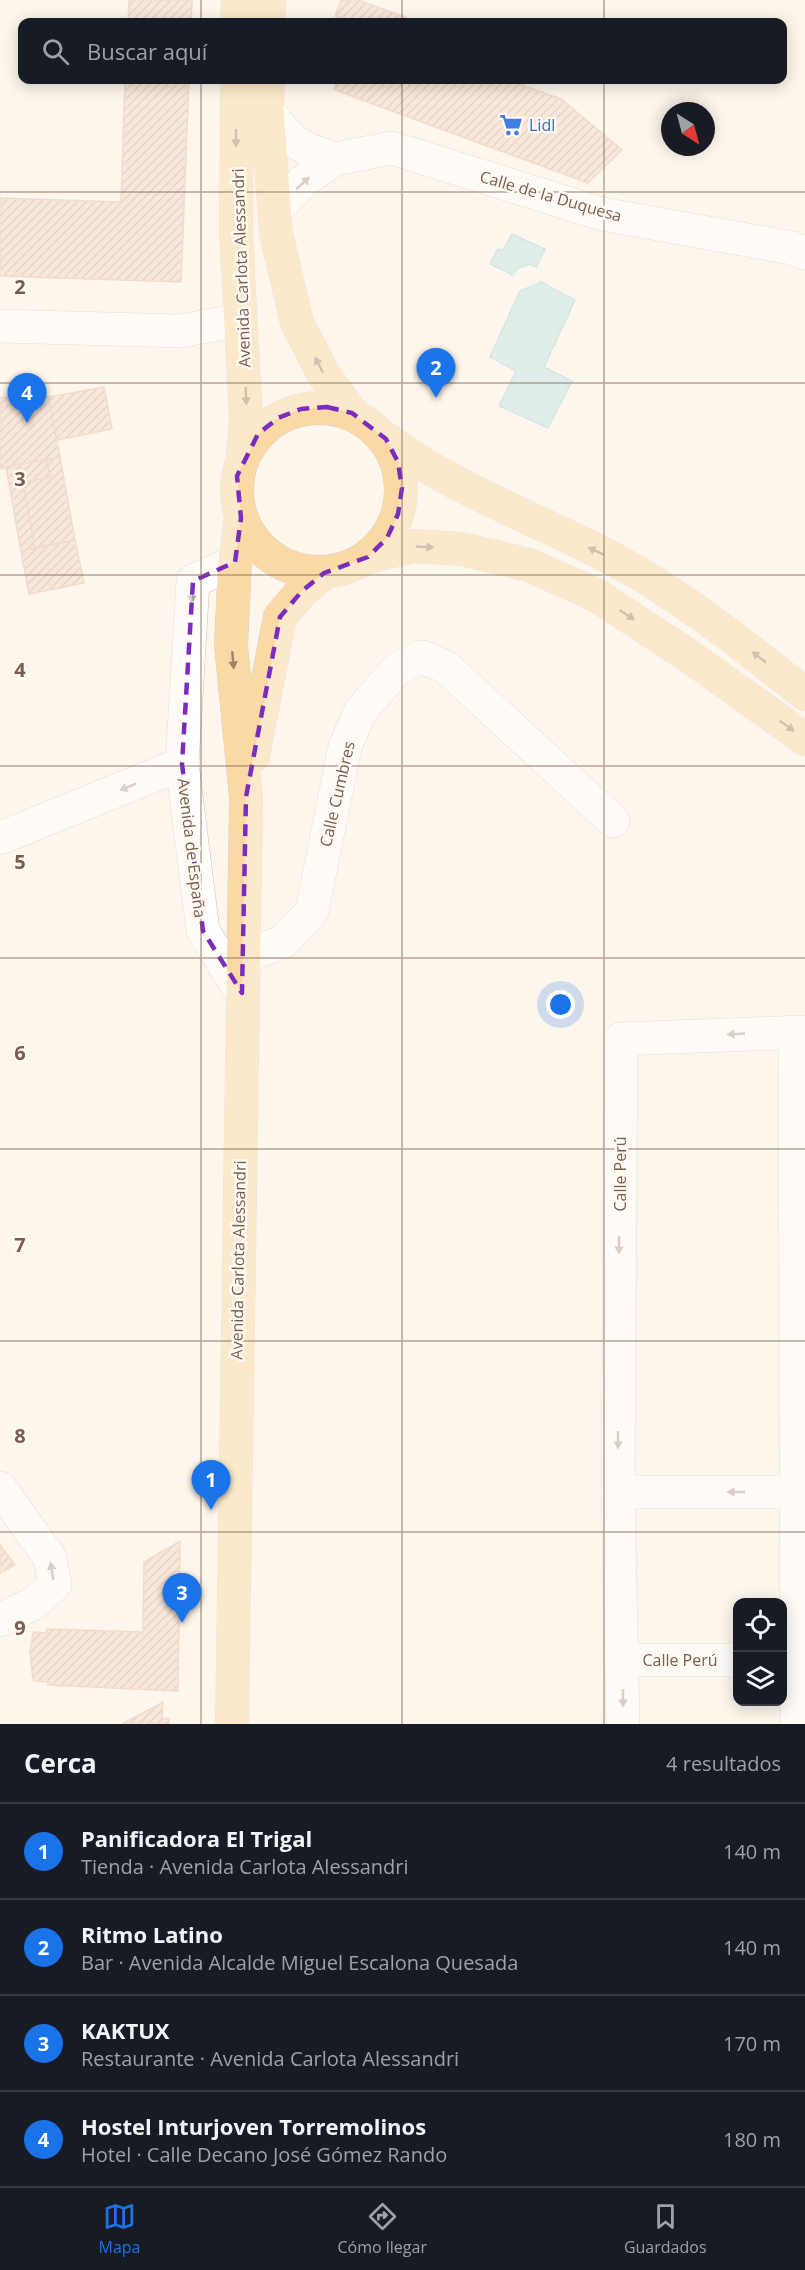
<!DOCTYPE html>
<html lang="es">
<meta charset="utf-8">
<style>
:root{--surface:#171b24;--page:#242831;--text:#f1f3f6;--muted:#9ea1a6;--line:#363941;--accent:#1a73e8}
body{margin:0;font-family:"Open Sans",sans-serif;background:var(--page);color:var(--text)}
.controls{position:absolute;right:18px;bottom:18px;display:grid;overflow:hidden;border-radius:12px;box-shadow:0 3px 15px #0003}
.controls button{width:54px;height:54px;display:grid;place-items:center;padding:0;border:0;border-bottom:2px solid var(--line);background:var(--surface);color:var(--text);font:30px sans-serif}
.compass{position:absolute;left:661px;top:102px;width:54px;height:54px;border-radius:50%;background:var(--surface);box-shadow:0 3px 15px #0003;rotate:144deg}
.you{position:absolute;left:561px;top:1005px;width:21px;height:21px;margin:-15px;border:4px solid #fff;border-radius:50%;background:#1a73e8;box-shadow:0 0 0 9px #1a73e833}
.badge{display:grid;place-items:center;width:39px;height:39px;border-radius:50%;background:var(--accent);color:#fff;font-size:20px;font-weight:700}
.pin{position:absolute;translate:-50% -50px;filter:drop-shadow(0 2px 3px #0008)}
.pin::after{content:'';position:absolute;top:32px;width:21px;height:18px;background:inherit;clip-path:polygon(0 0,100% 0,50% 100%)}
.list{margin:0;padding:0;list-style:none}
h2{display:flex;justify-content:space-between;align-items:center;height:78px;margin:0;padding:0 24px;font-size:26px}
h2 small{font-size:20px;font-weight:400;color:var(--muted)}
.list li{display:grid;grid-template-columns:39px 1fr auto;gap:18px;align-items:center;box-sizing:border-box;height:96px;padding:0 24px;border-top:2px solid var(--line)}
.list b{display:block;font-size:22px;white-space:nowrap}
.list p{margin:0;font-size:20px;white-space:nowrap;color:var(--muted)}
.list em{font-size:20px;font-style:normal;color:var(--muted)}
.icon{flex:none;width:33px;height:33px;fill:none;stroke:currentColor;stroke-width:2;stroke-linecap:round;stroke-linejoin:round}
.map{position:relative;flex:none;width:805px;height:1724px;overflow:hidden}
.search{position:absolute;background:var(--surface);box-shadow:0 3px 15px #0003;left:18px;right:18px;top:18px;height:66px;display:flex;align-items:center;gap:15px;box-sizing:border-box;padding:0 21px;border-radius:12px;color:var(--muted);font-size:22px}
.sheet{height:462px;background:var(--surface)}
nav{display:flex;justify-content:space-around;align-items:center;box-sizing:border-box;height:84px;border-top:2px solid var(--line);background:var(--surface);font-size:16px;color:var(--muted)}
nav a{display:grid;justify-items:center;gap:3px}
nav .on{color:var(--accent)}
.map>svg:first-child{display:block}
.water{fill:#bfe3e8;stroke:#a5d3da;stroke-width:1.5}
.building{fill:url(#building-hatch);stroke:#e6bba3;stroke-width:1.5}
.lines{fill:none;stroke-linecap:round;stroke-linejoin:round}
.minor-casing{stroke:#d1beb0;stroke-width:34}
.major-casing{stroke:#dad1cd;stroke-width:34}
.minor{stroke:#fff;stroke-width:33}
.major{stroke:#fbd9a5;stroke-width:33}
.oneway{fill:#a18267}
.oneway2{fill:#af9d94}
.marked{fill:none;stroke:#7b2cbf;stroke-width:4.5;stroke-dasharray:12 8;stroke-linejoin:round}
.grid{fill:none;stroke:#7a5c4d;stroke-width:1.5;stroke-opacity:0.55}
.labels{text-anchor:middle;stroke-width:5;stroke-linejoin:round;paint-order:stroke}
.shop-label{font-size:16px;fill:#366cbe;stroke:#fffaf3;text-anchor:start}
.street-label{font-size:16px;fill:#7a5c4d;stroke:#fffaf3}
.grid-label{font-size:20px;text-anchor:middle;font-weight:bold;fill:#7a5c4d;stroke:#fffaf3;stroke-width:5;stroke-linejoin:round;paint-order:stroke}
</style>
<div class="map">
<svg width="805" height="1724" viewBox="0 0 805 1724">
<defs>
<pattern id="building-hatch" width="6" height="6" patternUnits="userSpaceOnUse" patternTransform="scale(1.5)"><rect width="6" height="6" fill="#f3d5c3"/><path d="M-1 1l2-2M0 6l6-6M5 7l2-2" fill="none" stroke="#cab0a1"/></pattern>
</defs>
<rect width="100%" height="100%" fill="#fdf6ec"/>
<g class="water">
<path d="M 512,234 L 545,249 L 536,267 L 530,264 L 517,269 L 513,275 L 490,264 L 498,249 L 503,250 Z"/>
<path d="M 541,282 L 575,300 L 544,367 L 572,381 L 548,428 L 499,406 L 516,371 L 490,357 L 520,291 Z"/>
</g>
<g class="building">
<path d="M 129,0 L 192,0 L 191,22 L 128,22 Z"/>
<path d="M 341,0 L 358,0 L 410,19 L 409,22 L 354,22 L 335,16 Z"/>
<path d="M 125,80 L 189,80 L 181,282 L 0,276 L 0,198 L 121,202 Z"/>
<path d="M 335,80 L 508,80 L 561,99 L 622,150 L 588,183 L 335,90 Z"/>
<path d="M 104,387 L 112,429 L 57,440 L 48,397 Z"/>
<path d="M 22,394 L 24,402 L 0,407 L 0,398 Z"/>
<path d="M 48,397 L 60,457 L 0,469 L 0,407 Z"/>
<path d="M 60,457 L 75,540 L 35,548 L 23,482 L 50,477 L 46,460 Z"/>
<path d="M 46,460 L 50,477 L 23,482 L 19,464 Z"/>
<path d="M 19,464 L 35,548 L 21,551 L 6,467 Z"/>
<path d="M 75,540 L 84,583 L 29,594 L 21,551 Z"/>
<path d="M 180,1541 L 178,1691 L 48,1685 L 48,1682 L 33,1681 L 30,1652 L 33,1632 L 46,1633 L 47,1629 L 143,1632 L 144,1562 Z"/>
<path d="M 0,1545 L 15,1565 L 0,1573 Z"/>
<path d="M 163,1702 L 162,1718 L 169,1719 L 169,1724 L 122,1724 Z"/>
</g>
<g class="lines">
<g class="minor-casing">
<g id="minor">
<path d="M 267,110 C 291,142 297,147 335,159"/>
<path d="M 274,211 L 305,180 L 335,159 L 392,148 L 602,214 L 792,248 L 805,253"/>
<path d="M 0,326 L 180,331 L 240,320"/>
<path d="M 235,562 L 193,581 L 182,764 L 203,931 L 242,993"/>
<path d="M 0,838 L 182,764"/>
<path d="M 242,958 L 284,941 L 312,911 L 345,747 L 360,712 L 397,669 L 422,657 L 446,667 L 613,821"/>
<path d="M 795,1032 L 797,1724"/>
<path d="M 0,1488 L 50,1558 L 55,1584 L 36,1602 L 0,1620"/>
<path d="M 618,1492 L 795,1492"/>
<path d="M 622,1660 L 738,1660"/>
<path d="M 623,1724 L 618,1492 L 621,1039 L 805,1032"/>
</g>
</g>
<g class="major-casing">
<g id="major">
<path d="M 237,22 L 238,0"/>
<path d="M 269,22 L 269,0"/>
<path d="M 237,80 L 236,234 L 246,418 L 243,456"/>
<path d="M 268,80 L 267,110 L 276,233 L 297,323 L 324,375 L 352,413"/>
<circle cx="319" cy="490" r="82"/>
<path d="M 386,439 C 456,491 538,519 615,560 C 684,597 744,646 805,694"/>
<path d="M 368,557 L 413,546 L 462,549 L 529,565 L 596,595 L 689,656 L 805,739"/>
<path d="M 253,756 L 280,617 L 302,591 L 324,573"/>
<path d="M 232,1724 L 246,797 L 231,645 L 235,562 L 241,518"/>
</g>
</g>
<use href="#minor" class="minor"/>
<use href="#major" class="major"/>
</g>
<defs><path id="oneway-solid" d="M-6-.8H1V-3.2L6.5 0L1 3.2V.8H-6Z" transform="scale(1.5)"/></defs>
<g class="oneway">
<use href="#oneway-solid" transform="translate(236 138) rotate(90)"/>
<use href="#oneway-solid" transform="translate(319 365) rotate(-117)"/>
<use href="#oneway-solid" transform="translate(246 396) rotate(88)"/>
<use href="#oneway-solid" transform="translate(425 547) rotate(3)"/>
<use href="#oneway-solid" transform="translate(596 551) rotate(-155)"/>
<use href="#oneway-solid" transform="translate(627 615) rotate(33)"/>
<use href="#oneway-solid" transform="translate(759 657) rotate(-142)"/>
<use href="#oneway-solid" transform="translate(233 660) rotate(85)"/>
<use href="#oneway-solid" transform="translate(787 726) rotate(35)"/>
</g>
<g class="oneway2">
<use href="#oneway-solid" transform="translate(303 183) rotate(-42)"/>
<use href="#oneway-solid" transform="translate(192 594) rotate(94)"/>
<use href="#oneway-solid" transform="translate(128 787) rotate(157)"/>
<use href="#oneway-solid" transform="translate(736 1034) rotate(177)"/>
<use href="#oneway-solid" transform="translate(619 1245) rotate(90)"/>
<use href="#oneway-solid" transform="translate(618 1440) rotate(90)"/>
<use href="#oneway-solid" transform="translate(736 1492) rotate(180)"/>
<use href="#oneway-solid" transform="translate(52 1571) rotate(-99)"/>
<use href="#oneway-solid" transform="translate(623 1698) rotate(90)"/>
</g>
<path d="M0 0H805V1724H0ZM 327,407 L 352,413 L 386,439 L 398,462 L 402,488 L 398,514 L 387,538 L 368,557 L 324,573 L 302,591 L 280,617 L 246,797 L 242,993 L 203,931 L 182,764 L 193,581 L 235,562 L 241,518 L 237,476 L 258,434 L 278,418 L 301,409 Z" fill="#fdf6ec" fill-opacity=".55" fill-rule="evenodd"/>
<path class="marked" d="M 327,407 L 352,413 L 386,439 L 398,462 L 402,488 L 398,514 L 387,538 L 368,557 L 324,573 L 302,591 L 280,617 L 246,797 L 242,993 L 203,931 L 182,764 L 193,581 L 235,562 L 241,518 L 237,476 L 258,434 L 278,418 L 301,409 Z"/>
<path class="grid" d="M 201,0 L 201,22M 402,0 L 402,22M 604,0 L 604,22M 201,80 L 201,1724M 402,80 L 402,1724M 604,80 L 604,1724M 0,192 L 805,192M 0,383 L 805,383M 0,575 L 805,575M 0,766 L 805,766M 0,958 L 805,958M 0,1149 L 805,1149M 0,1341 L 805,1341M 0,1532 L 805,1532"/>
<defs>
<g id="supermarket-bare" transform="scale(1.8)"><path d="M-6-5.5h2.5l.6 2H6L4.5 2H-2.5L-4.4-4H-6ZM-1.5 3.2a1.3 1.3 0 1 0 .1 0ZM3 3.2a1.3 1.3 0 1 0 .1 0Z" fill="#3f7fe0" stroke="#fffaf3" stroke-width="2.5" paint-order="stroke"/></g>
</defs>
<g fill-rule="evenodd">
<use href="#supermarket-bare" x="511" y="125"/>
</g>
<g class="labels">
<g class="shop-label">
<text x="529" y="131">Lidl</text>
</g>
<g class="street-label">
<text transform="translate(551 196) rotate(16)" y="6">Calle de la Duquesa</text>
<text transform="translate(241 268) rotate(-92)" y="6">Avenida Carlota Alessandri</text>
<text transform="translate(337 794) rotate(-77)" y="6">Calle Cumbres</text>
<text transform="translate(192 848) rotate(83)" y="6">Avenida de España</text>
<text transform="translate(620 1174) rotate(-90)" y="6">Calle Perú</text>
<text transform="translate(238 1260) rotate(-89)" y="6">Avenida Carlota Alessandri</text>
<text x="680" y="1666">Calle Perú</text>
</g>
</g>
<g class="grid-label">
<text x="20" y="294">2</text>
<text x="20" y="486">3</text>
<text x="20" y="677">4</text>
<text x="20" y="869">5</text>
<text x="20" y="1060">6</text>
<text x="20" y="1252">7</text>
<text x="20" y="1443">8</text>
<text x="20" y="1635">9</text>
</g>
</svg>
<div class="controls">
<button><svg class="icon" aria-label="locate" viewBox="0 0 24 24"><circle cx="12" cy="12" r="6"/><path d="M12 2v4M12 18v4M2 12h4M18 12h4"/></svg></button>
<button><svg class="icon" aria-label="layers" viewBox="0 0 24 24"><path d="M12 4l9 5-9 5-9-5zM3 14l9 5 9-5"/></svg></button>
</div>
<svg class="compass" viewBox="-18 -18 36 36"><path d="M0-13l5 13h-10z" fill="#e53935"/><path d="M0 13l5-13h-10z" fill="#9ea1a6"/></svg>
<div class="you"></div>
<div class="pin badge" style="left:211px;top:1510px">1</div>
<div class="pin badge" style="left:436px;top:398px">2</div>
<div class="pin badge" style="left:182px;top:1623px">3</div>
<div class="pin badge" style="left:27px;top:423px">4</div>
<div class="search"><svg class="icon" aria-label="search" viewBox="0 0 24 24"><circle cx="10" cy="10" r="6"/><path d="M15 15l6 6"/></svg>Buscar aquí</div>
</div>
<section class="sheet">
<h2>Cerca<small>4 resultados</small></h2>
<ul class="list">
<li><span class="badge">1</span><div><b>Panificadora El Trigal</b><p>Tienda · Avenida Carlota Alessandri</p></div><em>140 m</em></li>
<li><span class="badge">2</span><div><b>Ritmo Latino</b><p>Bar · Avenida Alcalde Miguel Escalona Quesada</p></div><em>140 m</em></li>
<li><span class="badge">3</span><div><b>KAKTUX</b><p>Restaurante · Avenida Carlota Alessandri</p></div><em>170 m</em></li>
<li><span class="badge">4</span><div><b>Hostel Inturjoven Torremolinos</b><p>Hotel · Calle Decano José Gómez Rando</p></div><em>180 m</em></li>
</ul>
</section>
<nav>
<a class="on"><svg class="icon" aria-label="map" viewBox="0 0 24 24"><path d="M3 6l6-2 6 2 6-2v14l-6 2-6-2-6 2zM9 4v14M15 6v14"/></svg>Mapa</a>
<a><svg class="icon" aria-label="directions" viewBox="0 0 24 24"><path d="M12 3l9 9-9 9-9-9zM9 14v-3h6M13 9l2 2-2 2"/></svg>Cómo llegar</a>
<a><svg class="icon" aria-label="saved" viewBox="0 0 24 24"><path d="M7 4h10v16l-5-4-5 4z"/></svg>Guardados</a>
</nav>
